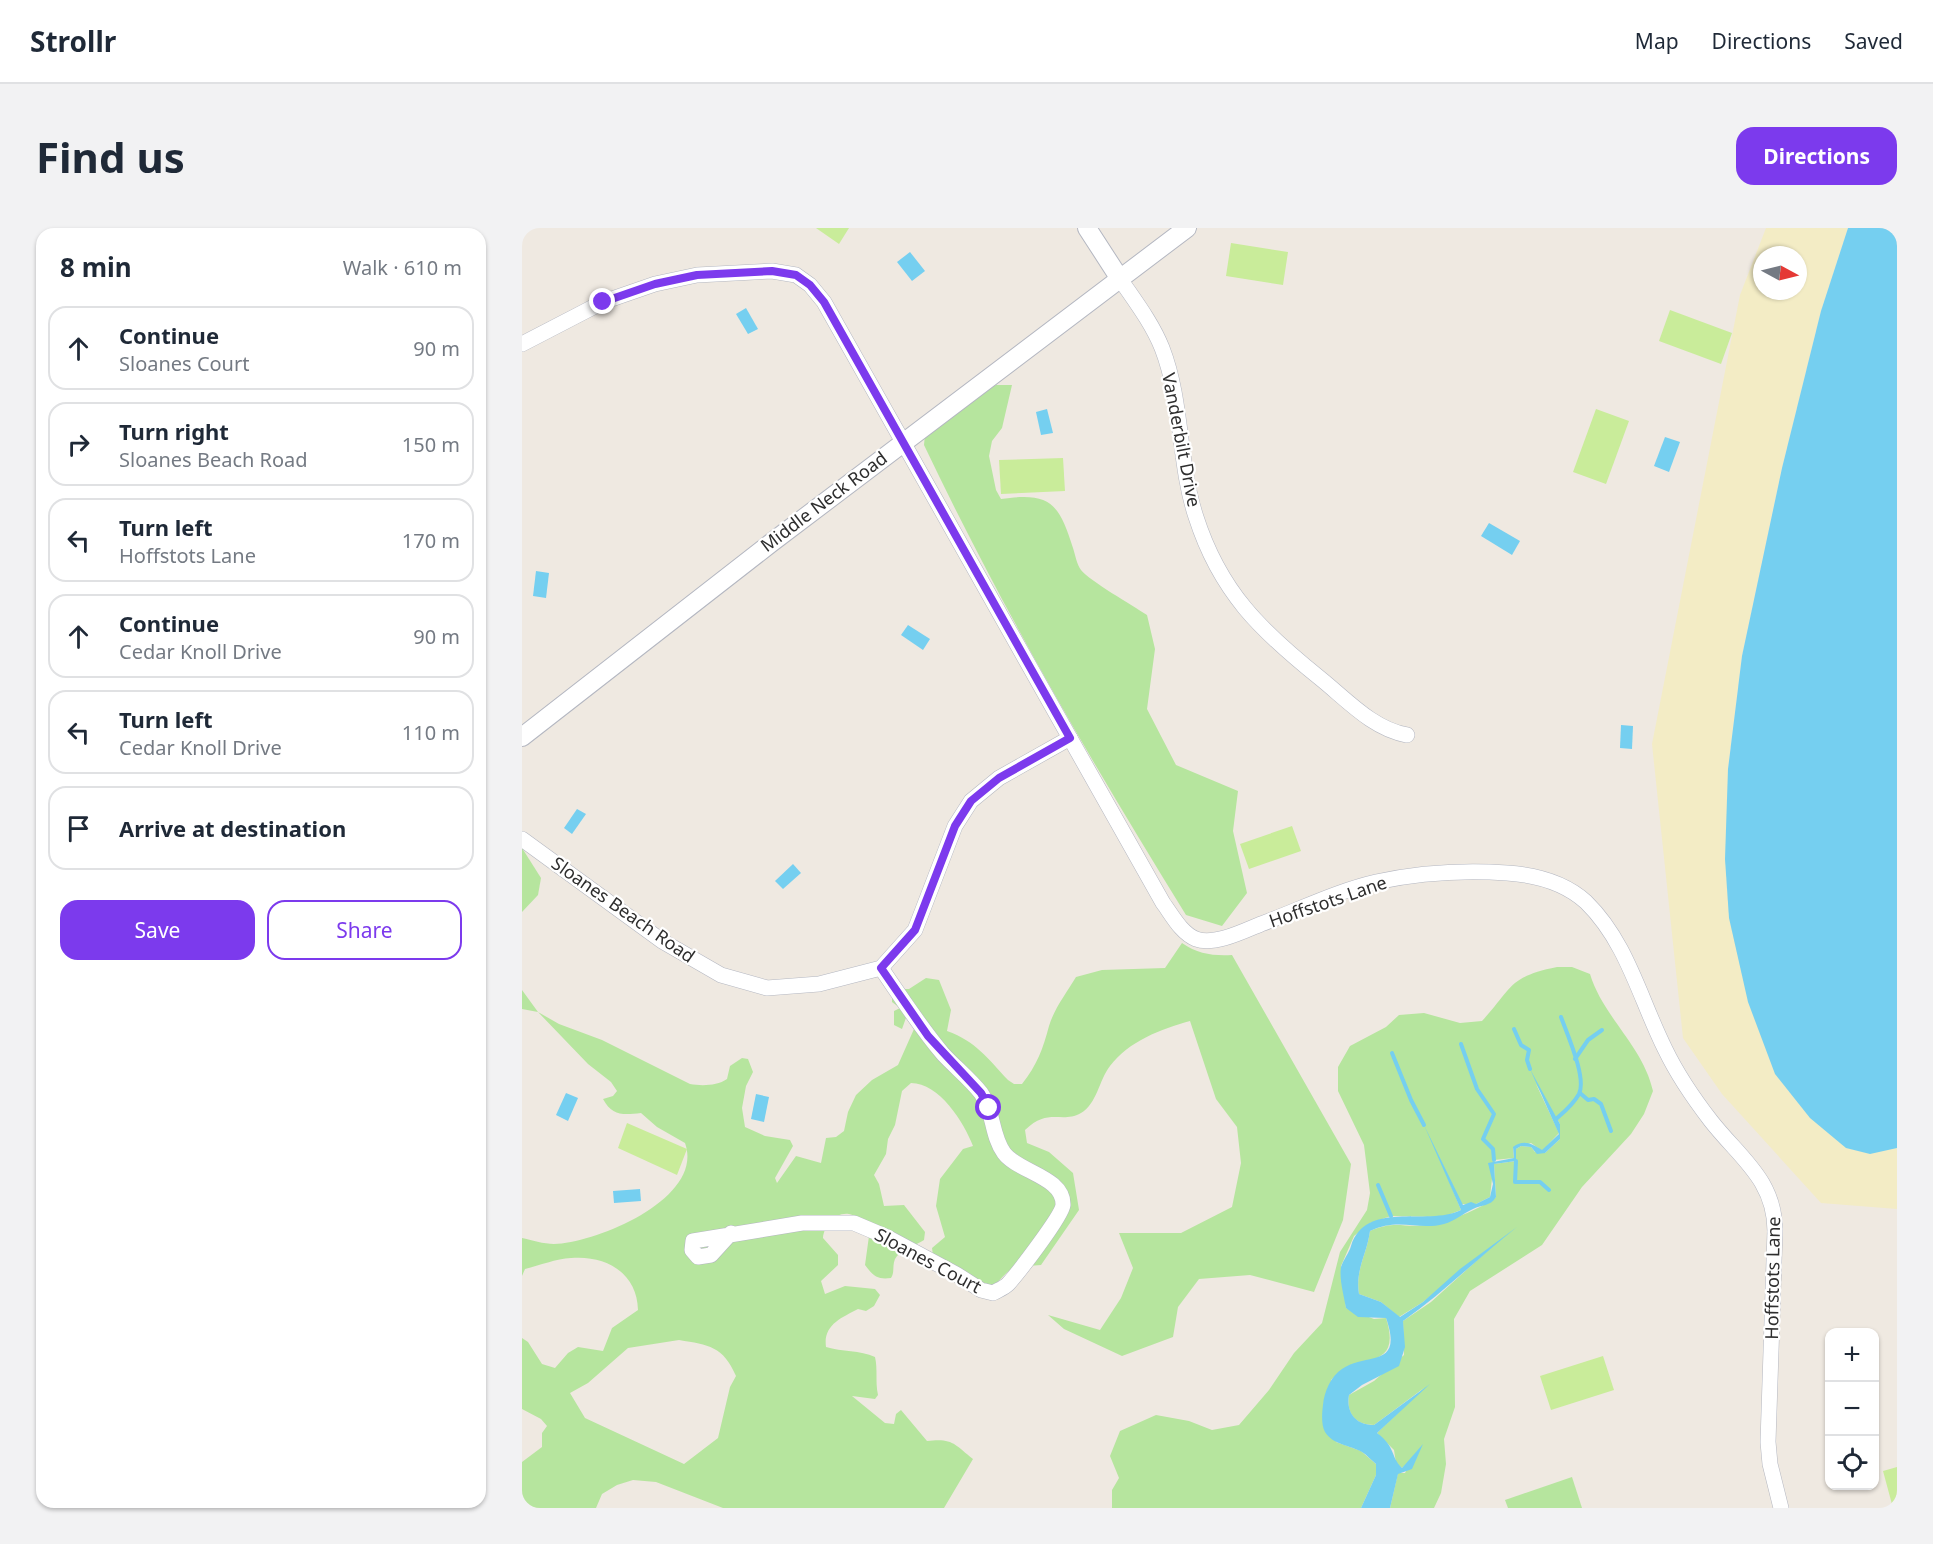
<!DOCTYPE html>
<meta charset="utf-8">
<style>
:root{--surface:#fff;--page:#f2f2f3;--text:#1f2937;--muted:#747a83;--line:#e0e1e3;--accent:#7c3aed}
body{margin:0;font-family:"Noto Sans",sans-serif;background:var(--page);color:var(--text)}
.controls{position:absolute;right:18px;bottom:18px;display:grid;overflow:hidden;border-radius:12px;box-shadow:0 2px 4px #0004}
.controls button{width:54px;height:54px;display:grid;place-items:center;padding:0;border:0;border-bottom:2px solid var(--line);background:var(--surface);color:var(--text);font:30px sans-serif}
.compass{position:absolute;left:1231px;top:18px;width:54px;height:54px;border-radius:50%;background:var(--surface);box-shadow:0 2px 4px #0004;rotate:97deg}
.stop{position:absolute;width:18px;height:18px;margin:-14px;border:4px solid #7c3aed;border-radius:50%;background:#fff}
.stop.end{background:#7c3aed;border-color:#fff;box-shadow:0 2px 6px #0008}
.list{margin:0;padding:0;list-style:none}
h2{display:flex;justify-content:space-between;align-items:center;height:78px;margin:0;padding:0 24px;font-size:26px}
h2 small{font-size:20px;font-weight:400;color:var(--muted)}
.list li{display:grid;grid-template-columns:39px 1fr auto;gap:18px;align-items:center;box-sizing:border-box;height:84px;margin:0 12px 12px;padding:0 12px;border:2px solid var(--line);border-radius:18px}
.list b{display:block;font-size:22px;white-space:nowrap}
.list p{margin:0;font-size:20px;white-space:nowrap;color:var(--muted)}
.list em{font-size:20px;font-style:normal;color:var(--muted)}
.actions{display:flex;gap:12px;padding:18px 24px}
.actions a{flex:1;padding:14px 0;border:2px solid var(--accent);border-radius:18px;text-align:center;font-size:21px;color:var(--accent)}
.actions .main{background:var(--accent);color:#fff}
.icon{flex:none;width:33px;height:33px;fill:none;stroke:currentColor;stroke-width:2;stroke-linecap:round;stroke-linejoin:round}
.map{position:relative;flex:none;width:1375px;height:1280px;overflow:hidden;border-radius:18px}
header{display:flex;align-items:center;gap:36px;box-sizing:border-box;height:84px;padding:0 30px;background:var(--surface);border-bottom:2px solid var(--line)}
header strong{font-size:28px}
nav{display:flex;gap:33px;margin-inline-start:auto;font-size:21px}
.intro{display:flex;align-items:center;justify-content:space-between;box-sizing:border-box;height:144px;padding:0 36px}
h1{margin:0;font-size:42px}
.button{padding:15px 27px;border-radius:18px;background:var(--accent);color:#fff;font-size:21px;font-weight:700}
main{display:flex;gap:36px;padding:0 36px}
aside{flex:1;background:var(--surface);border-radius:18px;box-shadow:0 2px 4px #0004}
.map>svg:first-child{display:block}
.green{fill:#b6e59e;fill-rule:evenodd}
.sand{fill:#f3ecc5;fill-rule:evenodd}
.pitch{fill:#c9ec9a}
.water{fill:#75cff0}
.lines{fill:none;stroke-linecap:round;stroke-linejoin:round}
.stream{stroke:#75cff0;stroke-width:4}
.minor-casing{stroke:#b4b7c1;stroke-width:16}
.tertiary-casing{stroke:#b4b7c1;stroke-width:20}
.minor{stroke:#fff;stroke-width:15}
.tertiary{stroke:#fff;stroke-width:18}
.route{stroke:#7c3aed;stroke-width:8}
.labels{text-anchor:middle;stroke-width:4.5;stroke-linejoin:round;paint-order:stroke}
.street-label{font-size:18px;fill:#2e2e2e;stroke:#fff}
</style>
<header>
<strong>Strollr</strong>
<nav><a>Map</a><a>Directions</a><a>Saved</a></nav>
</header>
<div class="intro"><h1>Find us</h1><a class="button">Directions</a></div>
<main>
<aside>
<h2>8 min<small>Walk · 610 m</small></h2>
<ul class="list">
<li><svg class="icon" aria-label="ahead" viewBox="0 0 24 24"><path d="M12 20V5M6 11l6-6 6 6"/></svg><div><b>Continue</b><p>Sloanes Court</p></div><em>90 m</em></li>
<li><svg class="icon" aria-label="right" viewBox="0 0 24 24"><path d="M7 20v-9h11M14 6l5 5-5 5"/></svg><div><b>Turn right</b><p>Sloanes Beach Road</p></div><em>150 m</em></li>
<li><svg class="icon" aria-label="left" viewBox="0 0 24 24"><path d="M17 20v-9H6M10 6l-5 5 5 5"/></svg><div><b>Turn left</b><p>Hoffstots Lane</p></div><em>170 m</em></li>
<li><svg class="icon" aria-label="ahead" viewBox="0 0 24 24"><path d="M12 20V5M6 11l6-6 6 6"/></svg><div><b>Continue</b><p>Cedar Knoll Drive</p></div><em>90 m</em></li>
<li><svg class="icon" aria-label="left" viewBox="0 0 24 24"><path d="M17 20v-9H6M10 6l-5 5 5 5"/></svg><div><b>Turn left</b><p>Cedar Knoll Drive</p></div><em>110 m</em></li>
<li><svg class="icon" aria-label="arrive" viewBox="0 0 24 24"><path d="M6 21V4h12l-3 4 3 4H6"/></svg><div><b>Arrive at destination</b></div></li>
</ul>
<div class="actions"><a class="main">Save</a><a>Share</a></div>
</aside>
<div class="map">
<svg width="1375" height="1280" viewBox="0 0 1375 1280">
<rect width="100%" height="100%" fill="#efe9e1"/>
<g class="green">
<path d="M 474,157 L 490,157 L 480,200 L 470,213 L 467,228 L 474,262 L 479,271 C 528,264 537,275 551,320 C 553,326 555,337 559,342 C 568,353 610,377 625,387 L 633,421 L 625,481 L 654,537 L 716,563 L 711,603 L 725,665 L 700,698 L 664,687 C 570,535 479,379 402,217 L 403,206 L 456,165 Z"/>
<path d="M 0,620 L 19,650 L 16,667 L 0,684 Z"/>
<path d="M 660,715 C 676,726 691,728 710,727 L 829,936 L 821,992 L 792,1064 L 728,1047 L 677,1051 L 656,1079 L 651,1109 L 600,1128 L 542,1101 L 526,1087 L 578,1102 L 599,1070 L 611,1040 L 597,1005 L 659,1005 L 710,979 L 719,935 L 715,899 L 694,871 L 668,793 C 639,801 607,813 588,838 C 577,852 575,876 559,885 C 539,896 527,879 503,902 L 505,915 L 527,924 L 551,945 L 557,982 L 519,1037 C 511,1038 501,1037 494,1039 C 482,1043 479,1055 467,1059 L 411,1027 L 410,1020 L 423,1009 L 414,978 L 418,951 L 441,921 L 451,918 C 442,894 417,855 389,855 L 380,863 L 373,897 L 366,911 L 364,926 L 352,947 L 357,956 L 362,978 L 382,977 L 403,1004 L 402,1012 C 394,1017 377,1023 373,1031 C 370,1038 373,1044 369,1050 C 356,1052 351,1048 343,1037 L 347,1008 L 345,995 C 340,992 332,987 327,986 C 313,984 302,998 301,1010 L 316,1027 L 316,1037 L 299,1053 L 303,1066 L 323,1058 L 353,1061 L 358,1067 L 352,1078 L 344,1083 L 336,1081 C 319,1090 301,1097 304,1119 C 320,1124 338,1122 353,1129 C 356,1142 353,1153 356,1167 L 353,1171 L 330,1168 L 363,1195 L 372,1196 L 374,1186 L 379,1182 L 405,1213 C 431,1210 432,1216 451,1231 L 422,1280 L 201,1280 L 134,1254 L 111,1252 L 95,1257 L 80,1266 L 74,1280 L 0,1280 L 0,1234 L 20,1219 L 20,1205 L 25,1198 L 19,1191 L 0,1181 L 0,1110 L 6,1114 L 20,1136 L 33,1140 L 46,1125 L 56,1119 L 81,1123 L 90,1100 L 116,1082 C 115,1044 83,1027 49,1030 C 34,1031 18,1037 3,1041 L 0,1048 L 0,1010 C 9,1012 22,1016 32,1016 C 75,1015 183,970 163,915 L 135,899 L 119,885 C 101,887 90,888 81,871 L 91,868 L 95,863 L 89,854 L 66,836 L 16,784 L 0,781 L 0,762 L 16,784 L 37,796 L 80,812 L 168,856 C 179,858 195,858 205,851 L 208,838 L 220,830 L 226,831 L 231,844 L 224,858 L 220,880 L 223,899 L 243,908 L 268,912 L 271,918 L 253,950 L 255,955 L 274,928 L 299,935 L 304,910 L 314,909 L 322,903 L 326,884 L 334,867 L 350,852 L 376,837 L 392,801 L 385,787 L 380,801 L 372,797 L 372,783 L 378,780 L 370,774 L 370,761 L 387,761 L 404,750 L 417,752 L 429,782 L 425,803 C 455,814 465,830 486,852 L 492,856 L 500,856 C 515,837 521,821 527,798 C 532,781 545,764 554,749 L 580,742 L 643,740 ZM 157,1112 C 187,1117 201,1118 214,1148 L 208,1159 L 196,1210 L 162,1236 L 63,1190 L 48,1165 L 66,1155 L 106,1120 Z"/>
<path d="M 1035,739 L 1050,739 L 1068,746 C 1081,789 1121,818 1131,863 L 1122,886 L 1109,906 L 1060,959 L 1020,1017 L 948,1063 L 932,1091 L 933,1179 L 922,1211 L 924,1236 L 919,1265 L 912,1280 L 868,1280 L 876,1245 L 883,1245 L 890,1231 L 880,1240 L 874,1235 L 872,1222 L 855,1205 L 902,1160 L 852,1197 C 833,1197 824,1185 827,1167 L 852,1153 L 882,1127 L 881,1093 L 909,1074 L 972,1017 L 901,1074 L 877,1089 L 859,1074 L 837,1066 C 833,1042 845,1026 848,1003 C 873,992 881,1000 904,997 C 923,996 960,980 974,969 L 972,936 L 994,933 L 994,921 L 999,918 L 1009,919 L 1013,924 L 1023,925 L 1038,911 L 1038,896 L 1014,856 L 1037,905 L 1020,923 L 1009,915 L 991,920 L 992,930 L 972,932 L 968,969 L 954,976 L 938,976 L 916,926 L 939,982 L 921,989 L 869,988 L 848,995 L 832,1008 L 819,1038 L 824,1080 L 852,1091 L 864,1090 C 881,1144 836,1124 809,1152 L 814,1214 L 839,1223 L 854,1236 L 854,1247 L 839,1280 L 590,1280 L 590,1262 L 597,1250 L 588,1228 L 598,1203 L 634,1187 L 667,1193 L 690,1202 L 717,1197 L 747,1162 L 772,1125 L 800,1095 L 818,1024 L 845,982 L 848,965 L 842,917 L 816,863 L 816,839 L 828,818 L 864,799 L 877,787 L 902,785 L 938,795 L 960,793 C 991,759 986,749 1035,739 Z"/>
<path d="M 1050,1249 L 1060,1280 L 986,1280 L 983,1272 Z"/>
</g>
<path class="sand" d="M 1244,0 L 1326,0 L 1299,83 L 1260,240 L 1220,428 L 1206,541 L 1375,901 L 1375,981 L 1299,975 L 1200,866 L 1161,810 L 1130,516 L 1218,67 ZM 1240,27 L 1276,27 L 1276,63 L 1240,63 Z"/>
<g class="pitch">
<path d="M 294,0 L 327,0 L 317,16 Z"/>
<path d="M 709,15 L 766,24 L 761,57 L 704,48 Z"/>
<path d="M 1148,82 L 1210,105 L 1199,136 L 1137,113 Z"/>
<path d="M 1074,181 L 1107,193 L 1084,256 L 1051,244 Z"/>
<path d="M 541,230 L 543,263 L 479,266 L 477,232 Z"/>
<path d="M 770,598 L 779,623 L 727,641 L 718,616 Z"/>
<path d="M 105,895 L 165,921 L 155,947 L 96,920 Z"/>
<path d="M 1081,1128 L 1092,1162 L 1029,1182 L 1018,1148 Z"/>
<path d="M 1375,1239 L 1375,1280 L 1371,1280 L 1361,1243 Z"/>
</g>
<g class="water">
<path d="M 1326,0 L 1375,0 L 1375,920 L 1348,926 L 1324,920 L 1288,890 L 1253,846 L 1226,774 L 1207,690 L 1203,631 L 1206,541 L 1220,428 L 1260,240 L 1299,83 Z"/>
<path d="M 388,24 L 403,43 L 390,53 L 375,34 Z"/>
<path d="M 224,80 L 236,101 L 226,106 L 214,86 Z"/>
<path d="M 525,181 L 531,205 L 519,207 L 514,184 Z"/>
<path d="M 1143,209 L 1158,214 L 1147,244 L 1132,238 Z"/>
<path d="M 967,295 L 998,313 L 990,327 L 959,308 Z"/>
<path d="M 14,343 L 27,345 L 24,370 L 11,368 Z"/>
<path d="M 386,397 L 408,411 L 401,422 L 379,407 Z"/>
<path d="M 1099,497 L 1111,498 L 1110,521 L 1098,520 Z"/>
<path d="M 55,581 L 64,586 L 50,606 L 42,600 Z"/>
<path d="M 271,636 L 279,645 L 261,661 L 253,653 Z"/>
<path d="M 1008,841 L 1038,896 L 1038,911 L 1023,925 L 1015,926 L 1009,919 L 999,918 L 994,921 L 994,933 L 972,936 L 974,969 C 968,979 960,976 951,981 C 940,986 933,993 922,996 C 896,1003 877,989 848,1003 C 845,1026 833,1042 837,1066 L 859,1074 L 878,1089 L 901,1074 L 938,1041 L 995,999 C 956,1030 921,1065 881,1093 L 883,1119 L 877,1138 L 840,1157 L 827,1167 C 824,1184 833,1197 852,1197 L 908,1156 L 855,1205 C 874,1219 868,1228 880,1240 L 901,1216 L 890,1241 L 876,1246 L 868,1280 L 839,1280 L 854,1247 L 854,1236 C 849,1232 845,1227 840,1224 C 828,1217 811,1217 803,1204 C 799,1197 800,1185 801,1177 C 802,1164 809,1148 820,1141 C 844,1124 882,1141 864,1090 L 836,1089 L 824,1080 C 822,1068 817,1051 819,1039 C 821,1032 827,1025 829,1018 C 844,971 904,999 939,982 L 902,897 L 941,977 L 949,974 L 954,976 L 968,969 L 971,956 L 966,935 L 992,930 L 991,919 C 1002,911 1010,916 1020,922 L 1037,906 Z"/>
<path d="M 44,865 L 56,870 L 46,893 L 34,887 Z"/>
<path d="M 234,866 L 247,869 L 242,894 L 229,891 Z"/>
<path d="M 118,961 L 119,973 L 92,975 L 91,963 Z"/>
</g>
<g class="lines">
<g class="stream">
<path d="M 992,801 L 999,817 L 1007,822 L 1005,832 L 1008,841"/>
<path d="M 939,816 L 955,861 L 972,886 L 961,911 L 971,921 L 972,932"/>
<path d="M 870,825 L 889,872 L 902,897"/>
<path d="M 1053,831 L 1066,812 L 1080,802"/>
<path d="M 1058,865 L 1066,872 L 1072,871 L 1079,876 L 1089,903"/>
<path d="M 1034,891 C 1042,884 1051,877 1057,866 C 1065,850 1045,806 1039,789"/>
<path d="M 994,933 L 993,954 L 1018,954 L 1027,962"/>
<path d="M 856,957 L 869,988"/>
</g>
<g class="minor-casing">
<g id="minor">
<path d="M 598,51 C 613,73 630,95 640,120 C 661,174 656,235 674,289 C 698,364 739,403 799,451 C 825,472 851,501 885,507"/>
<path d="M 0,116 L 81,74 L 133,56 L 175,47 L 250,43 L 274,47 L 288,57 L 302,74 L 641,675 C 650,687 659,705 674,711 C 692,718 722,703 739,696 C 777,682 815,663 854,654 C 896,645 943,642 985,645 C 1014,647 1042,654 1064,674 C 1105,714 1118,771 1143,821 C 1155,846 1172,871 1189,893 C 1218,930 1253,952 1253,1003 L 1246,1214 L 1248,1236 L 1259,1280"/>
<path d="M 0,611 L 140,713 L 199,747 L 245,760 L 297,756 L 359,740 L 393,702 L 433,598 L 449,573 L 477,550 L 548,510"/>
<path d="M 209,1005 L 189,1027 L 176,1029 L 170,1022 L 171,1013 L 280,995 L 332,995 L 365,1009 L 434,1046 L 459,1062 L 471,1065 C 476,1062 482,1060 486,1056 C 496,1045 540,988 541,977 C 542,949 496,944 482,925 C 469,907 472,883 459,865 C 448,851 433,839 421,826 C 398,799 379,769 359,740"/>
</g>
</g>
<g class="tertiary-casing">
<g id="tertiary">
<path d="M 565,0 L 598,51"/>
<path d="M 0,509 L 249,315 L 665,0"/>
</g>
</g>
<use href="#minor" class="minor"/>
<use href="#tertiary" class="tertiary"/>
</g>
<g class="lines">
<path class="route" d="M 81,74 L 133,56 L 175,47 L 250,43 L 274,47 L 288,57 L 302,74 L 548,510 L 477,550 L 449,573 L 433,598 L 393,702 L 359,740 L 406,808 L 459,865 L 467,880"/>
</g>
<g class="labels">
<g class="street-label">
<text transform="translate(659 212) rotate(79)" y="6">Vanderbilt Drive</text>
<text transform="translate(302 274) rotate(-37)" y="6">Middle Neck Road</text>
<text transform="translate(806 674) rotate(-19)" y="6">Hoffstots Lane</text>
<text transform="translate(101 682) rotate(35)" y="6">Sloanes Beach Road</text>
<text transform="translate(406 1033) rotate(28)" y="6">Sloanes Court</text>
<text transform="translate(1251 1050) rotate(-89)" y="6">Hoffstots Lane</text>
</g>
</g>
</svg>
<div class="controls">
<button>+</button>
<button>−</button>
<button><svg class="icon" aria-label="locate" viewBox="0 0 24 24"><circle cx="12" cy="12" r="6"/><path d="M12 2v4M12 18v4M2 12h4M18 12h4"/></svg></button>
</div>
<svg class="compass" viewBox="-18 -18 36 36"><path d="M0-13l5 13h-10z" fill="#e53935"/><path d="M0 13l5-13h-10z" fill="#747a83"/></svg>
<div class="stop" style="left:467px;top:880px"></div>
<div class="stop end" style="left:81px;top:74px"></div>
</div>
</main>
